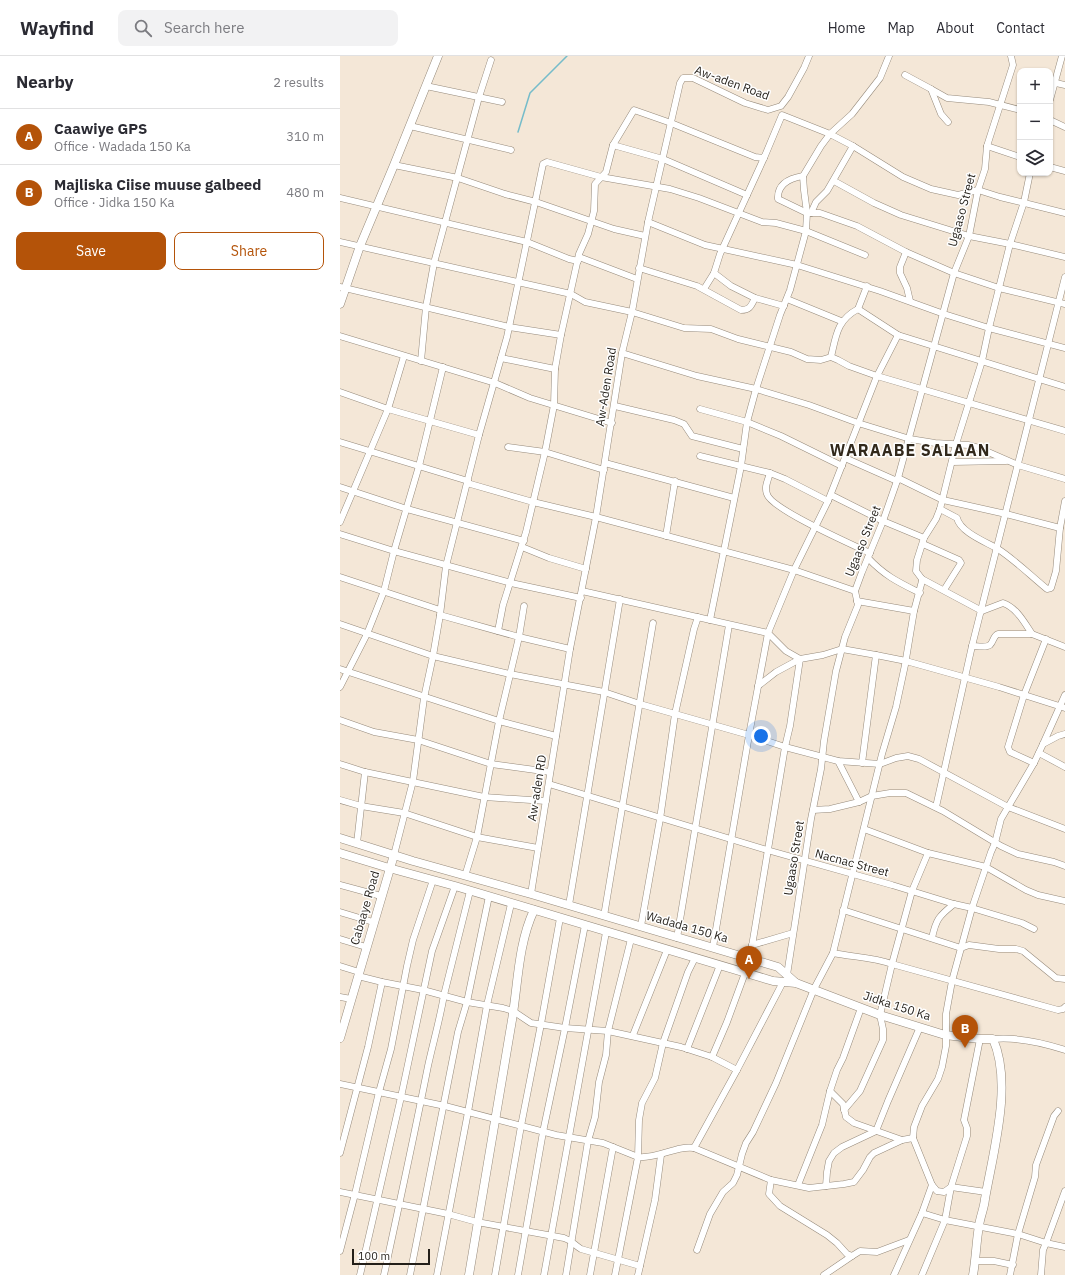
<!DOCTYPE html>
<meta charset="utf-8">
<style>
:root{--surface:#fff;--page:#f2f2f3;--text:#2b2b33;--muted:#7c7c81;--line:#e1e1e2;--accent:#b45309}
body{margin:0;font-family:"IBM Plex Sans",sans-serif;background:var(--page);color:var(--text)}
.controls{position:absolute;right:12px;top:12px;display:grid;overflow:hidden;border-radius:8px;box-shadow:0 1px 3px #0004}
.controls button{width:36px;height:36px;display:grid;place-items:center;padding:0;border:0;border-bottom:1px solid var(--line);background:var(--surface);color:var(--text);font:20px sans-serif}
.scale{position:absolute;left:12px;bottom:10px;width:78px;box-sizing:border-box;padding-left:4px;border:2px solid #231f19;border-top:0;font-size:11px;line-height:14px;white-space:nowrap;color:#231f19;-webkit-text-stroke:3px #fff;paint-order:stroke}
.you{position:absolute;left:421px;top:680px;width:14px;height:14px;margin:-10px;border:3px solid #fff;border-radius:50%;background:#1a73e8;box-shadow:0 0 0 6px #1a73e833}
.badge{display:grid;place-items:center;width:26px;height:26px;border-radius:50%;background:var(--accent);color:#fff;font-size:13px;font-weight:700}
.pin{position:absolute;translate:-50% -33px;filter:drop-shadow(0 1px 2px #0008)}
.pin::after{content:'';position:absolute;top:21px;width:14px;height:12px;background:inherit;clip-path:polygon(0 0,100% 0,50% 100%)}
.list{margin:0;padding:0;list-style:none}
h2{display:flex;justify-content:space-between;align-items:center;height:52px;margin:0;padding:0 16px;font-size:17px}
h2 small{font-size:13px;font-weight:400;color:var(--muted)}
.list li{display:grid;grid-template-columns:26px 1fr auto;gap:12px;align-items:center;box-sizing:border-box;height:56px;padding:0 16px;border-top:1px solid var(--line)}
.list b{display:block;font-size:15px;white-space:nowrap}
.list p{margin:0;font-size:13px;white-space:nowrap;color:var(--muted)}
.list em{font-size:13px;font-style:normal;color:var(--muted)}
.actions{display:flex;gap:8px;padding:12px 16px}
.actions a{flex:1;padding:9px 0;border:1px solid var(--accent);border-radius:8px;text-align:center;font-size:14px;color:var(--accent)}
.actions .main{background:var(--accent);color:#fff}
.icon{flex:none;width:22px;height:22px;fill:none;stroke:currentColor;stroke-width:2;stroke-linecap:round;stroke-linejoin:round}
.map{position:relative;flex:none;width:725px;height:1219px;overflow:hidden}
header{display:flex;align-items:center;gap:24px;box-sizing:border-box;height:56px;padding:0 20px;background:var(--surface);border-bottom:1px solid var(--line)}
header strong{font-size:19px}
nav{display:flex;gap:22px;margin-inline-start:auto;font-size:14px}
.search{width:280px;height:36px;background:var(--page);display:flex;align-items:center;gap:10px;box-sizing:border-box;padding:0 14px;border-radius:8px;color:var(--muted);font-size:15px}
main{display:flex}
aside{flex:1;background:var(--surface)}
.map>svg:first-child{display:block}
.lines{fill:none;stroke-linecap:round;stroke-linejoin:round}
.stream{stroke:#75bcca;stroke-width:1.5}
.minor-casing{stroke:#968a7b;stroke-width:7}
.tertiary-casing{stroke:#968a7b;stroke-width:9}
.minor{stroke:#fff;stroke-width:6}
.tertiary{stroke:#fff;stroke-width:8}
.labels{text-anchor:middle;stroke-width:3;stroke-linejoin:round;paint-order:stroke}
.street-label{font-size:12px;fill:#231f19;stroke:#fff}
.district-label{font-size:16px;font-weight:bold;letter-spacing:1px;fill:#32291c;stroke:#fff}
</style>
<header>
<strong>Wayfind</strong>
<div class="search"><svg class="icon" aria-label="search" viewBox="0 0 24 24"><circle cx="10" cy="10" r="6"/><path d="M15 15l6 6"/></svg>Search here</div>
<nav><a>Home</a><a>Map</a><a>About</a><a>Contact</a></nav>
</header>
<main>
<aside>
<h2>Nearby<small>2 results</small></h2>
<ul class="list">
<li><span class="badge">A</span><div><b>Caawiye GPS</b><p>Office · Wadada 150 Ka</p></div><em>310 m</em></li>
<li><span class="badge">B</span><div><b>Majliska Ciise muuse galbeed</b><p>Office · Jidka 150 Ka</p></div><em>480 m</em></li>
</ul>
<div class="actions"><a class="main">Save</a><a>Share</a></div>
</aside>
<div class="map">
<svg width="725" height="1219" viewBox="0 0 725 1219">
<rect width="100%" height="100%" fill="#f4e7d7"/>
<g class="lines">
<path class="stream" d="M 178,76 L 190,37 L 227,0"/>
<g class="minor-casing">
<g id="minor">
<path d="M 565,19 L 591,33 L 601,58 L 608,66"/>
<path d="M 716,27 L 725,29"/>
<path d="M 86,30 L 162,46"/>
<path d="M 591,33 L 607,42 L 649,46 L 680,54"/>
<path d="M 710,44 L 722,0"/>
<path d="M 710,64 L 725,71"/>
<path d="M 70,70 L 171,94"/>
<path d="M 647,90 L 680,101"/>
<path d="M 424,102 L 380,198 L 374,217 L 391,230 L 415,242 L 444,250"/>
<path d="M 54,109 L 118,122 L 165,138 L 196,146 L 274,173 L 305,180"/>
<path d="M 710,111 L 725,115"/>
<path d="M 463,120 C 451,122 437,127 438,143 L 467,157 L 480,157 L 517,170 L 566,196 L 614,217 L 659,232 L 725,248"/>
<path d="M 494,125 L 534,147 L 561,159 L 629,180 L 670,188 L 725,201"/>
<path d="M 407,139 L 323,103 L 273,89 L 294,54 L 331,67 L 415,101 L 424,102 L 442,59 L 490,78 L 513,90 L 563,121 L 591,133 L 618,139 L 638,134 L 660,141 L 725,157"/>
<path d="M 0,142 L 187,186 L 229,203 L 238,205"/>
<path d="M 471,157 L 476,146 L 487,135 L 513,90"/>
<path d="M 308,166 L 365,189 L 457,209 L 540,235 L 604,258 L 649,272 L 725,292"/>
<path d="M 0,186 L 231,238 L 245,246 L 292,256 L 344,272 L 371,273 L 398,283 L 451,296 L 467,303 L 481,304 L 491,301"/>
<path d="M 566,196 L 560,211 L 560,217 L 567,232 L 570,245"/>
<path d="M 239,201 L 297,223"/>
<path d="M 299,212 L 357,230 L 401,254 C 410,254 411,250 415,242"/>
<path d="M 527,230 L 518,253 C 497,264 496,280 491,301 L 498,304 L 509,310 L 537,320 L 725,375"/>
<path d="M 0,231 L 169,271 L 221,279"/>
<path d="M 364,233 L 374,217"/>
<path d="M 447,243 L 501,265"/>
<path d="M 518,253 L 558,279"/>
<path d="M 0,280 L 155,327 L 190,342 L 272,367"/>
<path d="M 282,297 L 357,320 L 416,333 L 469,349 L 518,367 L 570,383 L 595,387 L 628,389 L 639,392 L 678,409 L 725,423"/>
<path d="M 161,302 L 215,313"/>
<path d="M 81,305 L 86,251 L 94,207 L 139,41 L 151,4"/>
<path d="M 0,336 L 48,353 L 139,379"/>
<path d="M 275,350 L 334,364 L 344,368 L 352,380 L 403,393"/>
<path d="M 360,353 L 407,366 L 441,380 L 502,410"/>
<path d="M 0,386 L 128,425"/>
<path d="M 168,391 L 205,396 L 264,414"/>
<path d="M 360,400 L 430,417 L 445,423 L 488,445"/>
<path d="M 505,402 L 557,425"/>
<path d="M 612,406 L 666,405"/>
<path d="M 265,407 L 394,442"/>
<path d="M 430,417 C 428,424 424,431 427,438 C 431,453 513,489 530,497"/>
<path d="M 558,422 L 603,444 L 666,458 L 720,472"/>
<path d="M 127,427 L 193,446 L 256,461 L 454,514 L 515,535"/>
<path d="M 0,431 L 67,453 L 184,485"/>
<path d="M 491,439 L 543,465 L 584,482"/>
<path d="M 600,453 L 617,462 C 620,476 646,486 658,493 C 675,504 691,520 707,533 L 711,532 L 716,515 L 720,472 L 725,445"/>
<path d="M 0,466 L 48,353 L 64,300"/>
<path d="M 0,478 L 54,495 L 171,527 L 241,542"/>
<path d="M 326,480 L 335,425"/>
<path d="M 583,488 L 619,504 L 621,507 L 604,534"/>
<path d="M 182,491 L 209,502 L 246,513"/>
<path d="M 528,502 C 545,520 558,526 580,537"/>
<path d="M 0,521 L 100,554"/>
<path d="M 582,523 L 642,555 L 663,547 C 677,552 684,566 692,578"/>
<path d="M 242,535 L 428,577 L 446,595 L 460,603 L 483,599 L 502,593 L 536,599 L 566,605 L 659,631 L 725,652"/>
<path d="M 517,545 L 574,555"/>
<path d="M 100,559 L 179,581 L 230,593"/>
<path d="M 370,564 L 401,410 L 407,366 L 416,333 L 440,259 L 450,234 L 466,175 L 467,157 L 464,134 L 463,120 L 481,90 L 490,78 L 512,58 L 540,22 L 549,0"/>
<path d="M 0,568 L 93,600 L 170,618 L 264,636 L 300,648 L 409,679 L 445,691 L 498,705 L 540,708 L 556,702 L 568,700 L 579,703 L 668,751 L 725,773"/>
<path d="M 158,575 L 163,549 L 186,476 L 205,396 L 214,349 L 215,313 L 221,279 L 239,198 L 248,178 L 254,155 L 255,128 L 266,116 L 273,89"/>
<path d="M 632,590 C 637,590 646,592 650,589 C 654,585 653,580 658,578 L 692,578 L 725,591"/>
<path d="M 0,613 L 159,665 L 216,680"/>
<path d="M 418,630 L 436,616 L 460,603"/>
<path d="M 0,631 L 27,578 L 44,535 L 54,495 L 79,410 L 103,311"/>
<path d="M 0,664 L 34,676 L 78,684 L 151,708 L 210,716"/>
<path d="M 703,688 L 725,639"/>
<path d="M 699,697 L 725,711"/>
<path d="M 498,705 L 519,746 L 532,740 L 550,737 L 566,737 L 603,755 L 661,790 L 678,798 L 714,806 L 725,810"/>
<path d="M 522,707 L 536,599"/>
<path d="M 694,707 L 670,696 L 668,691 L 684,639 L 706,583"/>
<path d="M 0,708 L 25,716 L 144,741 L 206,745"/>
<path d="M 209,728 L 427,794 L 552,829 L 614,848 L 632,852 L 682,867 L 694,873"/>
<path d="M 0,744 L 21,750 L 64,757 L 137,781 L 198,792"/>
<path d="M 596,751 L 632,590 L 725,221"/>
<path d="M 473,754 L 490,753 L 519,746"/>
<path d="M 524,773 L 588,797 L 646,811 L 686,834 L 698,839 L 725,845"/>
<path d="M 17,787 L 25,716"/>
<path d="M 54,799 L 73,725 L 84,642 L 93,600 L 100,559 L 106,510 L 139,379 L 167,281 L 203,108 L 207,106 L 261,121 L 330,133 L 359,142 L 422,166 L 436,167 L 466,175 L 525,199"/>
<path d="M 125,820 L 137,781 L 159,665 L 179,581 L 184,550"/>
<path d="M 0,829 L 41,840"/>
<path d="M 191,838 L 230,593 L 256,461 L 282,297 L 292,256 L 308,166 L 340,27 L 343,22 L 353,22 L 405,47 L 428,54 L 441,50 L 448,41 L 464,12 L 469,0"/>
<path d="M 229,849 L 280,543"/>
<path d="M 503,854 L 621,892 L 629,889 L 659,893 L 676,893 L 683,895 L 716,922 L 725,923"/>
<path d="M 0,856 L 33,866"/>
<path d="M 264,860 L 313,567"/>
<path d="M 301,870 L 320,763 L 335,658 L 354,573 L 358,561"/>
<path d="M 337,882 L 389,569"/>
<path d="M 592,882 C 596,863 599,860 614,848"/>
<path d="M 0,883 L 26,891"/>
<path d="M 412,889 L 453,877"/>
<path d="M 373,891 L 409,679 L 428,577 L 454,514 L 488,445 L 537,320 L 558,279 L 725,331"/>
<path d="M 493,897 C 512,901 533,901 552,908 L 718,954 L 723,953 L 725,951"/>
<path d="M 410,902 L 445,691 L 450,670 L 460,603"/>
<path d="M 0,910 L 19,916"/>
<path d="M 447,919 L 471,763 L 481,713 L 484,685 L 496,615 L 505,581 L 518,549 L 515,535 L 522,516 L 543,465 L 558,422 L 614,217 L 629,180 L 638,134 L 645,113 L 647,90 L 673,9 L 671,0"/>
<path d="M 18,920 L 42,926 L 83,934 L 127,946 L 163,952 L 173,955 L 191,967 L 225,972 L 268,975 L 341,991 L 372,1001 L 397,1014"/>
<path d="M 0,941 L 11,943"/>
<path d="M 293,979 L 327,894"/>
<path d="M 653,983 C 677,981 701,986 725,994"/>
<path d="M 347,993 L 380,909"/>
<path d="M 372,1001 L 387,966 L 405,917"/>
<path d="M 0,1028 L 105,1050 L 216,1079 L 263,1087 L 298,1101 C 318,1103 337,1089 354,1092 L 397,1014 L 443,926"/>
<path d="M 490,1035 L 503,1048 L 506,1061 L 514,1067 L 562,1084"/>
<path d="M 504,1054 L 520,1035 L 543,984 L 543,973 L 540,959 L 552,908 L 572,835 L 588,797"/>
<path d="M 354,1092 L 431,1124 L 469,1132 L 504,1128 L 514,1126 L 523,1114 L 530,1101 L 534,1097 L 562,1084 L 573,1082"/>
<path d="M 0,1097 L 28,991 L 42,926"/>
<path d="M 431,1124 L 429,1138 L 440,1150 L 487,1179 L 497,1187 L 507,1198 L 512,1200 L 520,1195 L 537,1196 L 569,1184"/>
<path d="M 458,1129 L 482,1069 L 490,1035 L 497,1014 L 503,1002 L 521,952"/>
<path d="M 486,1130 L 487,1116 L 489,1105 L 494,1097 L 502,1091 L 536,1075 L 548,1045 L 580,971"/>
<path d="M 725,1135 L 706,1187 L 725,1191"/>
<path d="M 0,1136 L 108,1158 L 137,1166 L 224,1182 C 233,1185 233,1188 241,1193 L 300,1210"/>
<path d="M 646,1136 L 611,1131 L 604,1136 L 597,1135 L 592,1129 L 573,1082 L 574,1071 L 582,1050 L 598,1023 L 602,1011 L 606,990 L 606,958 L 612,925 L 632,852 L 651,796 L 655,787 L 661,763 L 694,707 L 703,688 L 718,680 L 725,678"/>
<path d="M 582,1157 L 605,1164 L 678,1178 L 706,1187 L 703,1194 L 701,1219"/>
<path d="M 357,1194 L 370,1158 L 383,1136 L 393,1127 L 397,1119 L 402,1098 L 406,1087 L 413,1076 L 436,1027 L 474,933 L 493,897 L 542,698 L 556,651 L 565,609 L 574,555 L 582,525 L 582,523 L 576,515 L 577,504 L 584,482 L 596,463 L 600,453 L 616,388 L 642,305 L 649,272 L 670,188 L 684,146 L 690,117"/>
<path d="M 0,1195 L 15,1138 L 39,1036 L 51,993 L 67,910 L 73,884 L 93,824"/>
<path d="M 635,1205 L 654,1205 L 673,1209"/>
<path d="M 20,1219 L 61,1041 L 92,895 L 115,830"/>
<path d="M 44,1219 C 59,1150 74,1080 88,1010 C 93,987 100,963 104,939 L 130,835"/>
<path d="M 70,1219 L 118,976 L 127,946 L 149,840"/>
<path d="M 97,1219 L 128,1056 L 147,949 L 171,848"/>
<path d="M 155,1219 L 181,1070 L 201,968 L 220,862"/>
<path d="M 178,1219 L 203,1076 L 225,972 L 245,869"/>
<path d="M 204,1219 L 266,876"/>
<path d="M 226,1219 L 248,1085 L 255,1061 L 259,1026 L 266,999 L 268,975 L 291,883"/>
<path d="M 250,1219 L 273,1091"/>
<path d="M 275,1219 L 298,1101 L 299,1064 L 302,1047 L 315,1022 L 323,987 L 348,916 L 355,902"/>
<path d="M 298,1219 L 315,1144 L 321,1099"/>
<path d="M 484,1219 L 512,1200"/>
<path d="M 554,1219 L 582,1157 L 592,1129"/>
<path d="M 582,1219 L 605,1164 L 611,1131 L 627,1080 L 627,1072 L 624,1064 L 640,983"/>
<path d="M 670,1219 L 678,1178 L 695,1121 L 696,1109 L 714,1060 L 718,1055"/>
</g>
</g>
<g class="tertiary-casing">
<g id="tertiary">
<path d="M 0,248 L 20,190 L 54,109 L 98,0"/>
<path d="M 0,782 L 73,805 L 191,838 L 438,911 L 456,927"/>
<path d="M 0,797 L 49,812 L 115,830 L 433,925 L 456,927 L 540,959 L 605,979 L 640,983 L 653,983 C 673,1028 653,1096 645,1143 C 644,1153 640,1161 639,1170 C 636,1187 636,1203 633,1219"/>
<path d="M 0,982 L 54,799"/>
<path d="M 129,1219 C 144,1134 157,1049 172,964 C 178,928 178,888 194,854"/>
</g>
</g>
<use href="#minor" class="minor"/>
<use href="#tertiary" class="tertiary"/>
</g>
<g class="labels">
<g class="street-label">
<text transform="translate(392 27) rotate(20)" y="4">Aw-aden Road</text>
<text transform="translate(622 154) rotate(-75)" y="4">Ugaaso Street</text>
<text transform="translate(266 331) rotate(-81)" y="4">Aw-Aden Road</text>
<text transform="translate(523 485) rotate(-68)" y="4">Ugaaso Street</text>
<text transform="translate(197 732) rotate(-81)" y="4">Aw-aden RD</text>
<text transform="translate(454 802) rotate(-81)" y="4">Ugaaso Street</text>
<text transform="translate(512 807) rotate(15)" y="4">Nacnac Street</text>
<text transform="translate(25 852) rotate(-74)" y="4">Cabaaye Road</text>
<text transform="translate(347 871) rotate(16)" y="4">Wadada 150 Ka</text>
<text transform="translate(557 950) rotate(18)" y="4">Jidka 150 Ka</text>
</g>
<g class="district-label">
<text x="570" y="400">WARAABE SALAAN</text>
</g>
</g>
</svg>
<div class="controls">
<button>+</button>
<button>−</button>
<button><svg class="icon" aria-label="layers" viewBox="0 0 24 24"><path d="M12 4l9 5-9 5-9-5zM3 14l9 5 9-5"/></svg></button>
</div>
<div class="scale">100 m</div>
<div class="you"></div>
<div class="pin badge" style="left:409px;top:923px">A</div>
<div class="pin badge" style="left:625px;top:992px">B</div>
</div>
</main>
